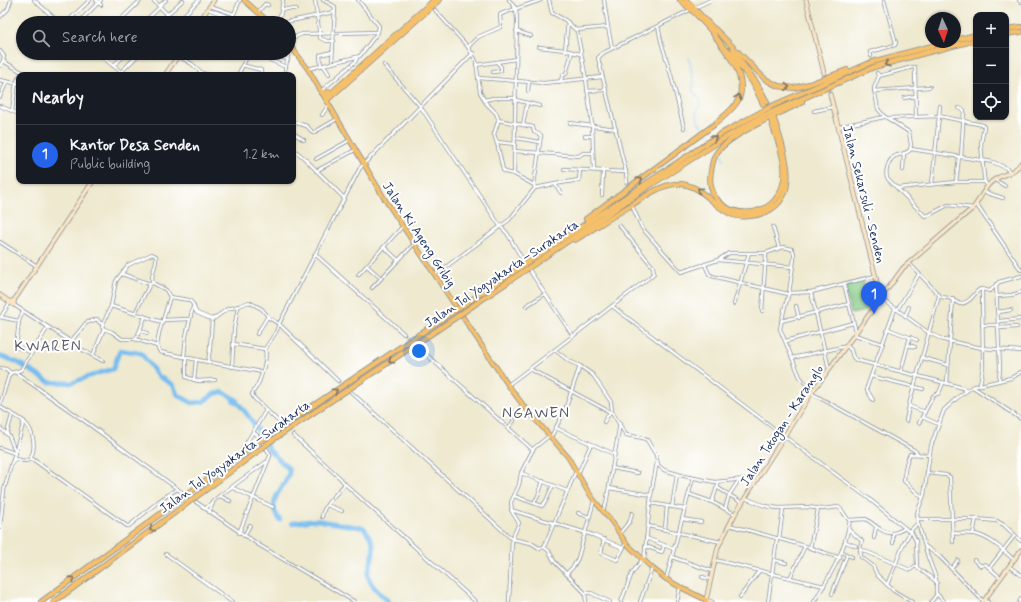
<!DOCTYPE html>
<meta charset="utf-8">
<style>
:root{--surface:#171b24;--page:#20242c;--text:#f1f3f6;--muted:#9ea1a6;--line:#363941;--accent:#2563eb}
body{margin:0;font-family:Mynerve,sans-serif;background:var(--page);color:var(--text)}
.controls{position:absolute;right:12px;top:12px;display:grid;overflow:hidden;border-radius:8px;box-shadow:0 1px 3px #0004}
.controls button{width:36px;height:36px;display:grid;place-items:center;padding:0;border:0;border-bottom:1px solid var(--line);background:var(--surface);color:var(--text);font:20px sans-serif}
.compass{position:absolute;left:925px;top:12px;width:36px;height:36px;border-radius:50%;background:var(--surface);box-shadow:0 1px 3px #0004;rotate:176deg}
.you{position:absolute;left:419px;top:351px;width:14px;height:14px;margin:-10px;border:3px solid #fff;border-radius:50%;background:#1a73e8;box-shadow:0 0 0 6px #1a73e833}
.badge{display:grid;place-items:center;width:26px;height:26px;border-radius:50%;background:var(--accent);color:#fff;font-size:13px;font-weight:700}
.pin{position:absolute;translate:-50% -33px;filter:drop-shadow(0 1px 2px #0008)}
.pin::after{content:'';position:absolute;top:21px;width:14px;height:12px;background:inherit;clip-path:polygon(0 0,100% 0,50% 100%)}
.list{margin:0;padding:0;list-style:none}
h2{display:flex;justify-content:space-between;align-items:center;height:52px;margin:0;padding:0 16px;font-size:17px}
h2 small{font-size:13px;font-weight:400;color:var(--muted)}
.list li{display:grid;grid-template-columns:26px 1fr auto;gap:12px;align-items:center;box-sizing:border-box;height:60px;padding:0 16px;border-top:1px solid var(--line)}
.list b{display:block;font-size:15px;white-space:nowrap}
.list p{margin:0;font-size:13px;white-space:nowrap;color:var(--muted)}
.list em{font-size:13px;font-style:normal;color:var(--muted)}
.icon{flex:none;width:22px;height:22px;fill:none;stroke:currentColor;stroke-width:2;stroke-linecap:round;stroke-linejoin:round}
.map{position:relative;flex:none;width:1021px;height:602px;overflow:hidden}
.search{position:absolute;background:var(--surface);box-shadow:0 1px 3px #0004;left:16px;top:16px;width:280px;height:44px;display:flex;align-items:center;gap:10px;box-sizing:border-box;padding:0 14px;border-radius:22px;color:var(--muted);font-size:15px}
.panel{position:absolute;background:var(--surface);box-shadow:0 1px 3px #0004;left:16px;top:72px;width:280px;height:112px;border-radius:8px}
.map>svg:first-child{display:block}
.green{fill:#85cb86;stroke:#507d72}
.lines{fill:none;stroke-linecap:round;stroke-linejoin:round}
.stream{stroke:#78bdef;stroke-width:1}
.river{stroke:#78bdef;stroke-width:4.5}
.street-tunnel{stroke:#c4c4b8;stroke-width:2.5;stroke-dasharray:2.5 1;stroke-linecap:butt}
.secondary-tunnel{stroke:#c4c4b8;stroke-width:3.5;stroke-dasharray:3.5 2;stroke-linecap:butt}
.street-casing{stroke:#848c96;stroke-width:4}
.secondary-casing{stroke:#848c96;stroke-width:5}
.primary-casing{stroke:#848c96;stroke-width:5.5}
.highway-casing{stroke:#848c96;stroke-width:6}
.street{stroke:#fff;stroke-width:2.5}
.secondary{stroke:#fbe6c4;stroke-width:3.5}
.primary{stroke:#f6c06b;stroke-width:4}
.highway{stroke:#f6c06b;stroke-width:4.5}
.highway-bridge-casing{stroke:#848c96;stroke-width:6;stroke-linecap:butt}
.highway-bridge{stroke:#f6c06b;stroke-width:4.5}
.oneway{stroke:#7e7064}
.labels{text-anchor:middle;stroke-width:4;stroke-linejoin:round;paint-order:stroke}
.street-label{font-size:13px;fill:#1b2f5e;stroke:#fff}
.quarter-label{font-size:15px;letter-spacing:1px;fill:#585869;stroke:#fff}
</style>
<div class="map">
<svg width="1021" height="602" viewBox="0 0 1021 602">
<rect width="100%" height="100%" fill="#fff"/>
<filter id="ink" filterUnits="userSpaceOnUse"><feTurbulence type="fractalNoise" baseFrequency=".025" numOctaves="2"/><feDisplacementMap in="SourceGraphic" scale="8" xChannelSelector="R" yChannelSelector="G"/><feConvolveMatrix kernelMatrix="1 2 1 2 8 2 1 2 1" color-interpolation-filters="sRGB"/></filter>
<filter id="wash" filterUnits="userSpaceOnUse"><feTurbulence type="fractalNoise" baseFrequency=".012" numOctaves="4" result="noise"/><feDisplacementMap in="SourceGraphic" scale="16" xChannelSelector="R" yChannelSelector="G"/><feGaussianBlur stdDeviation="0.9" result="paint"/><feColorMatrix in="noise" values="0 0 0 0 0 0 0 0 0 0 0 0 0 0 0 0 0 1.4 0 .05"/><feComposite in="paint" operator="in"/></filter>
<g filter="url(#wash)">
<rect width="100%" height="100%" fill="#eee9cf"/>
<path class="green" d="M 863,280 L 869,310 L 851,314 L 844,285 Z"/>
<g class="lines">
<g class="stream">
<path d="M 689,58 L 694,83 L 692,91 L 694,92 L 701,101 C 695,115 696,109 699,124 L 702,125 L 702,128 L 704,130"/>
<path d="M 706,132 L 713,138"/>
<path d="M 721,150 L 724,160"/>
</g>
<g class="river">
<path d="M 0,356 L 17,362 L 49,382 L 71,383 L 99,373 L 113,369 L 120,350 L 141,353 L 158,376 L 173,385 L 178,395 L 192,403 L 203,402 L 214,394 L 223,392 L 237,400"/>
<path d="M 233,400 L 239,404 L 250,418 L 270,451 L 289,469 C 292,483 262,497 280,520"/>
<path d="M 292,523 L 316,520 L 364,528 C 374,542 376,545 371,562 C 370,566 368,571 368,575 C 370,586 381,594 389,602"/>
</g>
</g>
</g>
<g filter="url(#ink)">
<g class="lines">
<g class="street-tunnel">
<path d="M 404,334 L 419,348"/>
<path d="M 338,381 L 351,392"/>
<path d="M 185,495 L 196,502"/>
</g>
<path class="secondary-tunnel" d="M 824,73 L 830,94"/>
<g class="street-casing">
<g id="street">
<path d="M 34,0 L 60,23"/>
<path d="M 96,0 L 101,5"/>
<path d="M 153,0 L 176,23 L 199,0"/>
<path d="M 315,0 L 320,38 L 327,41 L 334,41"/>
<path d="M 323,0 L 334,6 L 335,7 L 332,63"/>
<path d="M 509,0 L 516,9 L 517,20 L 514,174"/>
<path d="M 549,0 L 552,13 L 565,20 L 576,30 L 608,27 L 612,48"/>
<path d="M 604,0 L 608,27"/>
<path d="M 1019,0 L 1021,2"/>
<path d="M 159,6 L 166,0"/>
<path d="M 210,6 L 234,14"/>
<path d="M 696,7 L 711,0"/>
<path d="M 208,9 L 232,18"/>
<path d="M 282,9 L 296,9"/>
<path d="M 435,10 L 468,47"/>
<path d="M 258,12 L 265,4 L 268,5"/>
<path d="M 0,17 L 8,9 L 11,0"/>
<path d="M 66,23 L 90,0"/>
<path d="M 78,23 L 101,0"/>
<path d="M 117,23 L 141,0"/>
<path d="M 143,23 L 160,7"/>
<path d="M 158,23 L 183,0"/>
<path d="M 230,23 L 240,0"/>
<path d="M 279,23 L 283,0"/>
<path d="M 281,23 L 334,12"/>
<path d="M 658,26 L 661,41 L 671,75 L 684,128"/>
<path d="M 516,31 L 531,36"/>
<path d="M 577,31 L 586,79 L 592,125 L 594,170"/>
<path d="M 289,43 L 297,36 L 302,34 L 378,32"/>
<path d="M 539,47 L 565,50 L 580,54"/>
<path d="M 565,50 L 568,22"/>
<path d="M 0,51 L 4,56 L 3,61 L 22,72 L 20,75"/>
<path d="M 97,53 L 125,75"/>
<path d="M 254,53 L 286,67"/>
<path d="M 178,56 L 192,64 L 202,73 L 208,75"/>
<path d="M 871,56 L 870,52 L 895,45 L 896,43 L 884,0"/>
<path d="M 282,57 L 288,60"/>
<path d="M 229,58 L 231,53"/>
<path d="M 106,60 L 113,53"/>
<path d="M 242,65 L 261,70 L 261,75"/>
<path d="M 384,65 L 420,106 L 500,226 L 507,233 L 521,257"/>
<path d="M 476,65 L 516,59"/>
<path d="M 0,66 L 3,61"/>
<path d="M 113,66 L 127,53"/>
<path d="M 321,66 L 320,55 L 332,52"/>
<path d="M 324,66 L 329,74"/>
<path d="M 308,69 L 360,56 L 378,32 L 379,26 L 358,0"/>
<path d="M 22,72 L 28,75"/>
<path d="M 121,72 L 140,53"/>
<path d="M 493,72 L 501,71 L 501,67 L 497,62"/>
<path d="M 877,73 L 879,76 L 874,88 L 878,109 L 884,116 L 909,132 L 911,145 L 910,150 C 906,154 900,154 895,156 C 888,160 884,173 888,179 L 925,216 L 929,215 L 948,205 L 973,208"/>
<path d="M 238,75 L 249,53"/>
<path d="M 284,75 L 290,47"/>
<path d="M 879,76 L 913,67 L 915,67 L 916,117"/>
<path d="M 478,78 L 544,83 L 602,77"/>
<path d="M 0,80 L 19,84"/>
<path d="M 560,82 L 563,75 L 566,74 L 572,52"/>
<path d="M 321,91 L 356,61 L 357,57"/>
<path d="M 528,91 L 529,81"/>
<path d="M 587,91 L 605,90"/>
<path d="M 874,91 L 930,87"/>
<path d="M 0,97 L 7,81"/>
<path d="M 904,98 L 916,96"/>
<path d="M 484,100 L 494,98 L 516,98"/>
<path d="M 516,100 L 540,106"/>
<path d="M 0,106 L 19,114"/>
<path d="M 959,108 L 964,110 L 961,157"/>
<path d="M 12,111 L 16,83 L 19,77"/>
<path d="M 814,111 L 833,107"/>
<path d="M 322,115 L 329,104"/>
<path d="M 888,118 L 939,116 L 983,125 L 984,127 L 981,144 L 984,177 L 985,182 L 987,185"/>
<path d="M 498,120 L 533,127 L 534,132 L 541,135 L 534,185"/>
<path d="M 293,122 L 307,126 L 313,133 L 337,119"/>
<path d="M 570,123 L 616,129"/>
<path d="M 523,125 L 527,103"/>
<path d="M 838,127 L 884,117"/>
<path d="M 293,133 L 304,140"/>
<path d="M 585,136 L 592,136"/>
<path d="M 516,138 L 540,142"/>
<path d="M 497,142 L 515,144"/>
<path d="M 293,149 L 303,157 L 344,198"/>
<path d="M 911,149 L 993,162 L 1006,168 L 1010,172"/>
<path d="M 514,151 L 579,156 L 583,153 L 593,153"/>
<path d="M 316,159 L 350,140"/>
<path d="M 564,169 L 626,172"/>
<path d="M 903,170 L 904,154"/>
<path d="M 316,171 L 355,150"/>
<path d="M 995,180 L 1005,186"/>
<path d="M 956,182 L 959,157"/>
<path d="M 627,183 L 626,172 L 598,58 L 603,53 L 688,11"/>
<path d="M 555,184 L 579,180 L 580,170"/>
<path d="M 932,184 L 940,106"/>
<path d="M 535,188 L 555,184 L 561,193"/>
<path d="M 898,188 L 956,182 L 985,182"/>
<path d="M 984,192 L 1003,198"/>
<path d="M 602,195 L 603,170"/>
<path d="M 976,204 L 1021,270"/>
<path d="M 633,208 L 642,228 L 681,272 L 718,260 L 729,253 L 766,253 L 783,247 L 792,249 L 794,253 L 794,259 L 789,293 L 784,310 L 780,329 L 800,377 L 804,382 L 814,389"/>
<path d="M 773,227 L 779,248"/>
<path d="M 0,242 L 37,266"/>
<path d="M 384,247 L 398,260"/>
<path d="M 315,254 L 404,334"/>
<path d="M 718,260 L 793,267"/>
<path d="M 909,263 L 941,297 L 949,298 L 960,304 C 973,302 974,291 981,289 C 984,289 988,291 990,291 L 999,282 L 1021,276"/>
<path d="M 705,265 L 709,274 L 712,276 L 788,294"/>
<path d="M 367,266 L 381,278"/>
<path d="M 122,274 L 150,284"/>
<path d="M 358,275 L 402,227"/>
<path d="M 435,275 L 509,220 L 535,188 L 534,185 L 514,174 L 505,172 L 503,170 L 498,147 L 494,134 L 498,122 L 498,118 L 496,113 L 486,103 L 480,92 L 476,61 L 468,47 L 478,37 L 501,27 L 500,15 L 501,14 L 541,0"/>
<path d="M 844,284 L 856,332"/>
<path d="M 996,284 L 1000,367 L 999,380"/>
<path d="M 372,288 L 414,244"/>
<path d="M 811,292 L 829,369"/>
<path d="M 789,293 L 811,292 L 875,276"/>
<path d="M 997,296 L 1012,295 L 1021,292"/>
<path d="M 170,297 L 159,333 L 157,346 L 160,352 L 184,357"/>
<path d="M 881,298 L 929,333 L 944,340 L 982,348 L 1021,351"/>
<path d="M 734,304 L 749,253"/>
<path d="M 14,305 L 70,341 L 72,340 L 86,323 L 97,319 L 100,323 L 103,324 L 111,306 L 116,281 L 128,265 L 152,254 L 156,256 C 158,266 149,273 153,283 L 166,290 L 170,297 L 189,300 L 193,304 L 195,310 L 197,313 L 211,319 L 215,318 L 227,309 L 239,306 L 249,302 L 262,309 L 269,318 L 279,324 L 360,168 L 473,53"/>
<path d="M 111,306 L 162,322"/>
<path d="M 526,306 L 545,294"/>
<path d="M 612,306 L 784,436 L 868,498 L 905,528"/>
<path d="M 796,306 L 799,318"/>
<path d="M 193,307 L 186,336 L 184,357 L 208,362 L 262,372"/>
<path d="M 897,310 L 919,274"/>
<path d="M 23,311 L 19,321 L 16,347 L 32,352"/>
<path d="M 762,311 L 766,253"/>
<path d="M 998,312 L 1011,310"/>
<path d="M 135,313 L 150,284 L 153,283"/>
<path d="M 905,316 L 909,307"/>
<path d="M 0,317 L 19,321"/>
<path d="M 1,317 L 10,302"/>
<path d="M 163,320 L 189,319"/>
<path d="M 781,321 L 849,304"/>
<path d="M 999,321 L 1021,319"/>
<path d="M 982,325 L 999,325"/>
<path d="M 999,328 L 1017,327"/>
<path d="M 104,329 L 112,332 L 122,339 L 135,339 L 157,346"/>
<path d="M 888,329 L 917,340"/>
<path d="M 140,330 L 145,317"/>
<path d="M 257,334 L 268,316"/>
<path d="M 855,335 L 883,344"/>
<path d="M 573,336 L 650,277 L 654,273 L 653,267 L 619,225"/>
<path d="M 136,339 L 140,330 L 147,333"/>
<path d="M 70,341 L 79,348 L 103,361"/>
<path d="M 786,341 L 853,323"/>
<path d="M 233,344 L 265,349"/>
<path d="M 908,345 L 915,347"/>
<path d="M 419,348 L 533,450"/>
<path d="M 555,350 L 569,361 L 580,366 L 593,375 L 611,402 L 612,412 L 626,435 L 643,438 L 647,440 L 656,455 L 658,465 L 664,470 L 684,476 L 715,482 L 745,479 L 754,484"/>
<path d="M 93,355 L 104,329 L 102,327 L 103,324"/>
<path d="M 186,357 L 186,377 L 198,381 L 215,380"/>
<path d="M 792,358 L 847,346 L 851,350 L 853,357 L 856,360 L 953,385 L 963,388 L 966,391"/>
<path d="M 923,358 L 948,365"/>
<path d="M 208,362 L 210,349 L 212,319"/>
<path d="M 232,367 L 234,329 L 238,307"/>
<path d="M 0,368 L 6,369 L 11,373"/>
<path d="M 530,369 L 610,412 L 612,412"/>
<path d="M 901,371 L 910,337"/>
<path d="M 15,372 L 86,422 L 183,493"/>
<path d="M 871,376 L 923,389"/>
<path d="M 194,380 L 196,360"/>
<path d="M 947,383 L 953,299"/>
<path d="M 980,384 L 983,367 L 982,289"/>
<path d="M 508,385 L 573,336 L 530,271"/>
<path d="M 973,387 L 1021,419"/>
<path d="M 351,392 L 512,539 L 531,543 L 539,548 L 544,547 L 549,551 L 554,561 L 585,593 L 586,602"/>
<path d="M 811,393 L 914,450 L 918,454"/>
<path d="M 873,400 L 867,390 L 867,387 L 895,309"/>
<path d="M 0,405 L 9,375 L 11,373 L 21,370 L 48,327"/>
<path d="M 0,406 L 2,408 C 9,413 18,416 24,422 C 34,430 37,450 29,460 L 25,461 L 15,459 L 12,462 L 4,490 L 0,527"/>
<path d="M 909,406 L 925,412"/>
<path d="M 922,417 L 938,424"/>
<path d="M 906,421 L 910,401 L 939,296"/>
<path d="M 279,422 L 254,398 L 252,394 C 254,390 257,387 259,382 C 262,374 268,358 265,349 L 276,332 L 279,324 L 338,381"/>
<path d="M 604,422 L 610,412"/>
<path d="M 919,423 L 933,396 L 939,393 L 943,383"/>
<path d="M 0,428 L 9,436 L 15,451"/>
<path d="M 508,428 L 514,421 L 512,416 L 523,405"/>
<path d="M 556,428 L 614,454"/>
<path d="M 7,433 L 12,415"/>
<path d="M 293,435 L 340,478 L 345,484 L 476,602"/>
<path d="M 551,437 L 565,410 L 580,366"/>
<path d="M 0,448 L 14,453"/>
<path d="M 242,450 L 253,432"/>
<path d="M 31,458 L 127,526 L 129,526 L 159,501 L 177,489"/>
<path d="M 13,460 L 24,421"/>
<path d="M 612,468 L 638,473"/>
<path d="M 521,473 L 567,491"/>
<path d="M 927,473 L 946,475 L 950,477 L 953,542"/>
<path d="M 578,474 L 591,444"/>
<path d="M 718,482 L 718,488 L 741,502"/>
<path d="M 231,487 L 273,507"/>
<path d="M 609,488 L 651,495"/>
<path d="M 689,494 L 712,502 L 735,514"/>
<path d="M 220,496 L 230,501"/>
<path d="M 514,496 L 542,506 L 546,501 L 553,485"/>
<path d="M 745,498 L 765,506 L 778,508 L 808,507 L 823,509 L 838,507 C 843,509 844,516 849,520 L 866,519 C 880,528 887,540 905,528 L 908,531 L 911,530 L 918,523 L 917,513 L 924,495 L 931,446 L 944,410 L 957,398 L 972,387 L 1011,378 L 1021,372"/>
<path d="M 923,498 L 904,481 C 904,473 906,461 910,454 L 929,455"/>
<path d="M 196,502 L 259,545 L 355,602"/>
<path d="M 712,502 L 717,487"/>
<path d="M 534,503 L 538,496 L 543,481"/>
<path d="M 650,503 L 685,509"/>
<path d="M 327,505 L 342,511"/>
<path d="M 672,507 L 677,474"/>
<path d="M 205,509 L 218,497 L 266,462"/>
<path d="M 725,509 L 729,495 L 739,480"/>
<path d="M 511,510 L 593,535 L 623,548"/>
<path d="M 603,510 L 606,504 L 620,423"/>
<path d="M 209,512 L 213,503"/>
<path d="M 578,513 L 589,517"/>
<path d="M 322,517 C 323,504 337,494 345,484"/>
<path d="M 682,519 L 701,522"/>
<path d="M 918,519 L 976,519 L 997,521 L 1004,525 L 1021,541"/>
<path d="M 918,523 L 928,557 L 936,578 L 936,593 L 944,602"/>
<path d="M 729,525 L 805,546 L 840,558"/>
<path d="M 648,526 L 721,542"/>
<path d="M 665,529 L 667,506"/>
<path d="M 849,530 L 862,541 L 860,548 L 861,557 L 873,566 L 877,575 L 894,591 L 912,602"/>
<path d="M 911,531 L 916,541 L 917,567"/>
<path d="M 239,533 L 270,456 L 270,454 L 257,435 L 253,432 L 266,410"/>
<path d="M 620,533 L 630,521 L 632,513"/>
<path d="M 953,533 C 960,534 968,533 975,534 C 991,538 1002,549 1014,560"/>
<path d="M 973,534 L 976,519"/>
<path d="M 244,536 L 250,525"/>
<path d="M 646,538 L 674,549"/>
<path d="M 874,538 L 876,527"/>
<path d="M 604,539 L 601,553 L 617,560 L 626,543"/>
<path d="M 779,539 L 783,509"/>
<path d="M 846,542 L 856,546"/>
<path d="M 893,543 L 893,534"/>
<path d="M 645,546 L 662,552 L 664,545"/>
<path d="M 925,546 L 940,557 L 983,601 L 988,602"/>
<path d="M 544,547 L 576,471"/>
<path d="M 810,548 L 818,509"/>
<path d="M 860,549 L 910,570 L 915,566 L 937,582"/>
<path d="M 842,552 L 852,557"/>
<path d="M 166,554 L 232,602"/>
<path d="M 672,557 L 712,571"/>
<path d="M 644,560 L 651,495 L 657,462"/>
<path d="M 715,560 L 824,586"/>
<path d="M 774,560 L 786,563"/>
<path d="M 974,560 L 981,566 L 985,564 L 1001,578"/>
<path d="M 990,567 L 1015,535"/>
<path d="M 1010,567 L 1021,575"/>
<path d="M 951,569 L 958,560"/>
<path d="M 566,574 L 573,567 L 578,558 L 594,501"/>
<path d="M 702,577 L 710,579"/>
<path d="M 790,578 L 805,546"/>
<path d="M 666,579 L 693,478"/>
<path d="M 887,585 L 904,543 L 911,531 L 910,531"/>
<path d="M 585,593 L 591,593 L 610,602"/>
<path d="M 832,594 L 847,555"/>
<path d="M 740,597 L 759,571"/>
<path d="M 509,602 L 512,539 L 519,523 L 512,512 L 511,502 L 519,485 L 521,473 L 529,457 L 534,448 L 549,436"/>
<path d="M 621,602 L 632,573 L 642,560"/>
<path d="M 640,602 L 652,568"/>
<path d="M 677,602 L 680,587"/>
<path d="M 768,602 L 777,539"/>
<path d="M 814,602 C 830,575 845,553 850,520"/>
<path d="M 931,602 L 937,594"/>
<path d="M 1019,602 L 1021,599"/>
</g>
</g>
<g class="secondary-casing">
<g id="secondary">
<path d="M 806,0 L 824,73"/>
<path d="M 198,23 L 214,0"/>
<path d="M 165,75 L 180,53"/>
<path d="M 830,94 L 881,298"/>
<path d="M 0,295 L 14,305 L 14,300"/>
<path d="M 9,302 L 14,300 L 17,296 L 93,181"/>
<path d="M 712,602 L 706,600 L 718,547 L 735,514 L 814,389 L 819,383 L 903,268 L 973,208 C 981,199 984,186 994,180 C 1004,173 1015,173 1021,163"/>
<path d="M 983,602 L 1021,550"/>
</g>
</g>
<g class="primary-casing">
<g id="primary">
<path d="M 244,0 L 270,23"/>
<path d="M 289,44 L 308,69 L 384,198 L 476,337 L 508,385 L 523,405 L 568,457 L 587,490 L 594,500 L 612,522 L 626,543 L 652,568 L 666,579 L 680,587 L 706,600 L 706,602"/>
</g>
</g>
<g class="highway-casing">
<g id="highway">
<path d="M 680,0 L 696,14 L 714,34"/>
<path d="M 686,0 L 715,30"/>
<path d="M 715,29 L 765,79 L 778,86 L 794,88 L 809,84 L 847,70"/>
<path d="M 1006,29 L 1021,27"/>
<path d="M 1006,34 L 1021,32"/>
<path d="M 955,40 L 976,35"/>
<path d="M 728,50 L 753,83 L 763,104"/>
<path d="M 733,51 L 756,82 L 767,102"/>
<path d="M 322,93 L 332,92"/>
<path d="M 326,98 L 434,0"/>
<path d="M 327,100 L 439,0"/>
<path d="M 771,120 C 775,134 782,150 784,164 C 792,230 701,225 711,171 C 712,164 713,157 718,151 C 734,132 779,114 802,102"/>
<path d="M 586,219 L 715,124 C 723,117 734,109 739,99 C 748,75 725,50 712,32"/>
<path d="M 575,240 C 593,229 611,217 630,206 C 643,198 659,185 676,184 C 701,182 712,207 733,215 C 743,218 757,216 766,212 C 803,195 783,148 774,119"/>
<path d="M 462,306 L 719,135 L 772,106 L 872,62 L 947,42"/>
<path d="M 465,311 L 649,186 L 723,139 L 765,115 L 874,67 L 925,53 L 976,40"/>
<path d="M 268,436 L 454,311"/>
<path d="M 271,441 L 458,316"/>
<path d="M 41,602 L 258,442"/>
<path d="M 54,602 L 262,448"/>
</g>
</g>
<use href="#street" class="street"/>
<use href="#secondary" class="secondary"/>
<use href="#primary" class="primary"/>
<use href="#highway" class="highway"/>
<g class="highway-bridge-casing">
<g id="highway-bridge">
<path d="M 454,311 L 462,306"/>
<path d="M 458,316 L 465,311"/>
<path d="M 258,442 L 268,436"/>
<path d="M 262,448 L 271,441"/>
</g>
</g>
<use href="#highway-bridge" class="highway-bridge"/>
</g>
<defs><path id="oneway-chevron" d="M-2-3.5L2.5 0L-2 3.5" fill="none" stroke-width="1.6" stroke-linecap="round" stroke-linejoin="round"/></defs>
<g class="oneway">
<use href="#oneway-chevron" transform="translate(887 64) rotate(164)"/>
<use href="#oneway-chevron" transform="translate(787 87) rotate(3)"/>
<use href="#oneway-chevron" transform="translate(738 97) rotate(-71)"/>
<use href="#oneway-chevron" transform="translate(714 138) rotate(-33)"/>
<use href="#oneway-chevron" transform="translate(640 180) rotate(-36)"/>
<use href="#oneway-chevron" transform="translate(700 190) rotate(-145)"/>
<use href="#oneway-chevron" transform="translate(391 361) rotate(146)"/>
<use href="#oneway-chevron" transform="translate(335 391) rotate(-34)"/>
<use href="#oneway-chevron" transform="translate(152 529) rotate(143)"/>
<use href="#oneway-chevron" transform="translate(72 579) rotate(-36)"/>
</g>
</g>
<g class="labels">
<g class="street-label">
<text transform="translate(865 194) rotate(76)" y="5">Jalan Sekarsuli - Senden</text>
<text transform="translate(420 234) rotate(57)" y="5">Jalan Ki Ageng Gribig</text>
<text transform="translate(501 273) rotate(-34)" y="5">Jalan Tol Yogyakarta–Surakarta</text>
<text transform="translate(781 425) rotate(-57)" y="5">Jalan Totogan - Karanglo</text>
<text transform="translate(234 456) rotate(-36)" y="5">Jalan Tol Yogyakarta–Surakarta</text>
</g>
<g class="quarter-label">
<text x="48" y="351">KWAREN</text>
<text x="536" y="418">NGAWEN</text>
</g>
</g>
</svg>
<div class="controls">
<button>+</button>
<button>−</button>
<button><svg class="icon" aria-label="locate" viewBox="0 0 24 24"><circle cx="12" cy="12" r="6"/><path d="M12 2v4M12 18v4M2 12h4M18 12h4"/></svg></button>
</div>
<svg class="compass" viewBox="-18 -18 36 36"><path d="M0-13l5 13h-10z" fill="#e53935"/><path d="M0 13l5-13h-10z" fill="#9ea1a6"/></svg>
<div class="you"></div>
<div class="pin badge" style="left:874px;top:314px">1</div>
<div class="search"><svg class="icon" aria-label="search" viewBox="0 0 24 24"><circle cx="10" cy="10" r="6"/><path d="M15 15l6 6"/></svg>Search here</div>
<section class="panel">
<h2>Nearby<small></small></h2>
<ul class="list">
<li><span class="badge">1</span><div><b>Kantor Desa Senden</b><p>Public building</p></div><em>1.2 km</em></li>
</ul>
</section>
</div>
